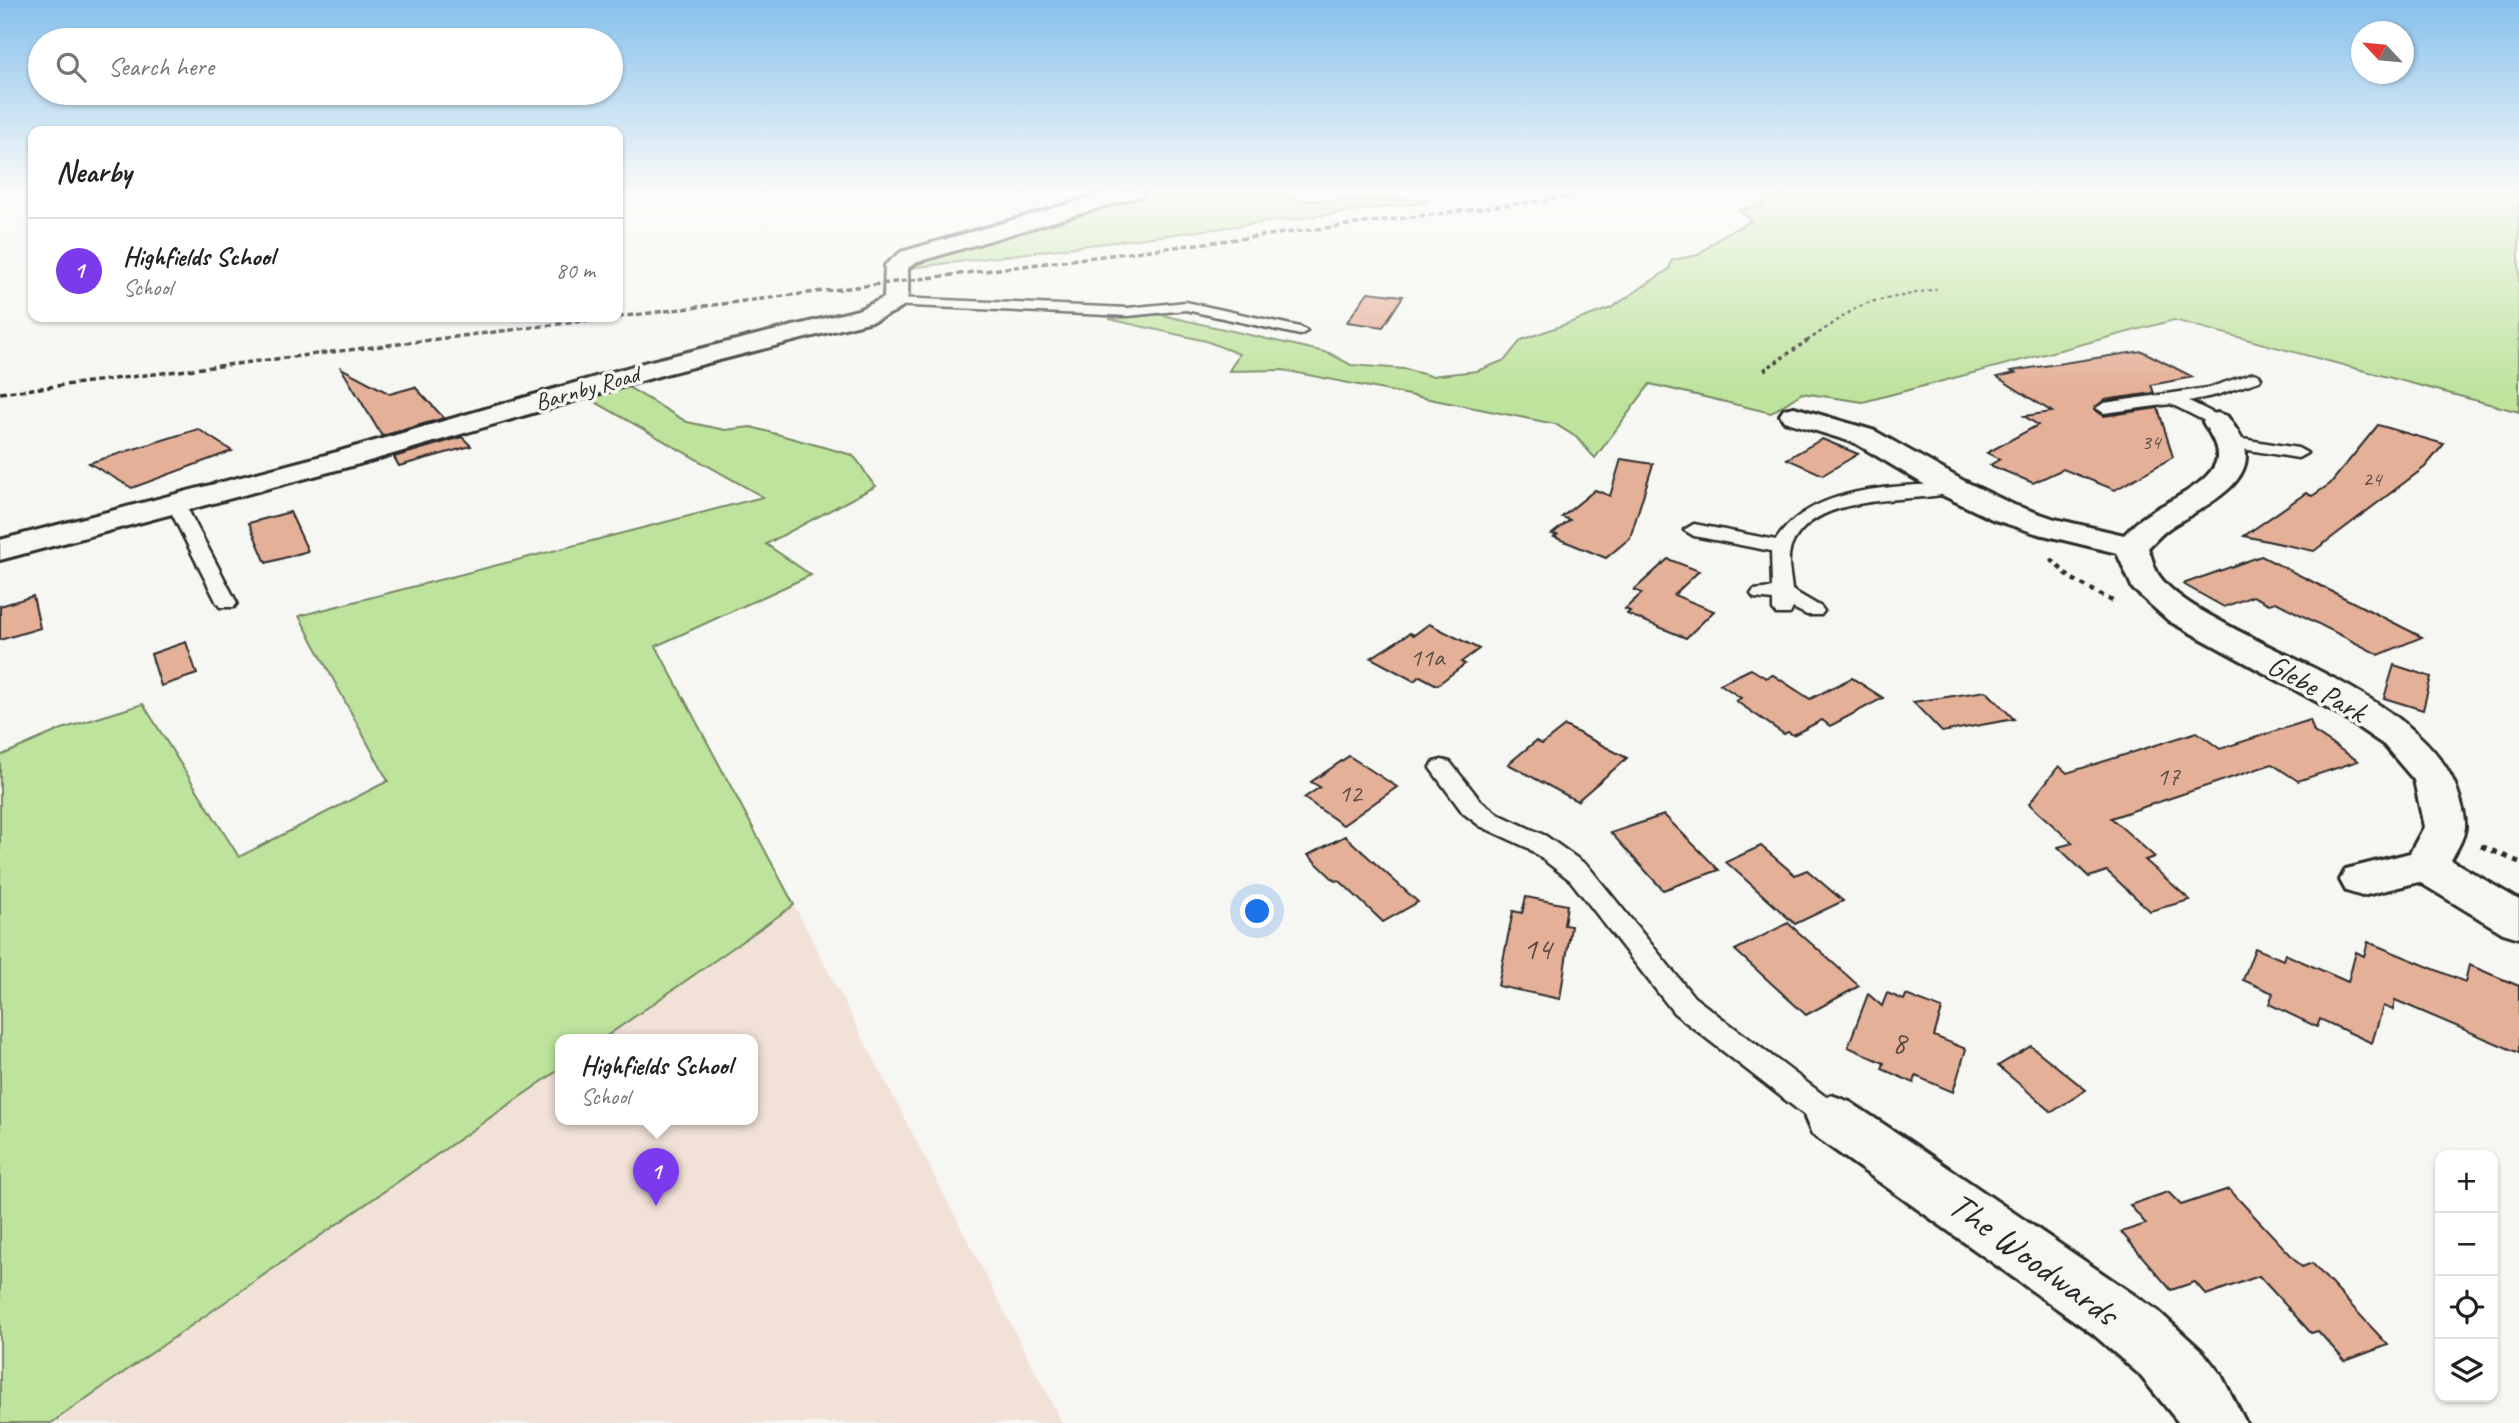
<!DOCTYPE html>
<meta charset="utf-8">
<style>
:root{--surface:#fff;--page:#f2f2f2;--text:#222;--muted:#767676;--line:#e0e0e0;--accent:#7c3aed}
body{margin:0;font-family:Caveat,sans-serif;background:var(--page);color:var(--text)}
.controls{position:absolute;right:21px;bottom:21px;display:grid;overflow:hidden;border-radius:14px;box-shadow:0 2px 5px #0004}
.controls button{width:63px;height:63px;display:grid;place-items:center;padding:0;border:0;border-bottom:2px solid var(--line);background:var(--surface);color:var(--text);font:35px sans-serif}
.compass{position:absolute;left:2351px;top:21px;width:63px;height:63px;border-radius:50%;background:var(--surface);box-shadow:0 2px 5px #0004;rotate:296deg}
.you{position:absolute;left:1258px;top:912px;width:24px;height:24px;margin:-18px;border:5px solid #fff;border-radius:50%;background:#1a73e8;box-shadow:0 0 0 10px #1a73e833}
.badge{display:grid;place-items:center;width:46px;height:46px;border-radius:50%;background:var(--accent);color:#fff;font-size:23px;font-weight:700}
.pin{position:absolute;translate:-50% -58px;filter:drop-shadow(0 2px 4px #0008)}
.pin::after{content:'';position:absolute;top:37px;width:24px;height:21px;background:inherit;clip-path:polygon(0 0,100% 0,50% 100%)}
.popup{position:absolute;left:555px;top:1034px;width:203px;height:91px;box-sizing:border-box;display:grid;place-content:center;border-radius:14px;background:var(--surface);filter:drop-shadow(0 2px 5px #0005);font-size:23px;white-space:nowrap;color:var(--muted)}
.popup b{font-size:26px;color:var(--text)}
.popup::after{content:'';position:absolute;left:50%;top:100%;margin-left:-14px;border:14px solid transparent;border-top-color:var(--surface)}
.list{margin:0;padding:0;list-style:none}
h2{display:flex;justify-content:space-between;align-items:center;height:91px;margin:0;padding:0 28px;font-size:30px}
h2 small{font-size:23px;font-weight:400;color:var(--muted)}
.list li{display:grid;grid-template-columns:46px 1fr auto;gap:21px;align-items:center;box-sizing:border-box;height:105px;padding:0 28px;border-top:2px solid var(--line)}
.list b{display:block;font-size:26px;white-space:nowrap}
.list p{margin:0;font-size:23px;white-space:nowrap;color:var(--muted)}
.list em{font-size:23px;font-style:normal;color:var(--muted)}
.icon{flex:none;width:38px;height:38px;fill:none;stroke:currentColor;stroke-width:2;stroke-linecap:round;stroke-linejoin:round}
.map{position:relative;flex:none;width:2519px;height:1423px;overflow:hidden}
.search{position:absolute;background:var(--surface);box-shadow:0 2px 5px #0004;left:28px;top:28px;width:595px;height:77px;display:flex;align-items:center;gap:18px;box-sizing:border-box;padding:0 24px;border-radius:38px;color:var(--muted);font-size:26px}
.panel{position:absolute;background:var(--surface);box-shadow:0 2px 5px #0004;left:28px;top:126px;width:595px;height:196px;border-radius:14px}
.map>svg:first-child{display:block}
.built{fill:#f1e1d7}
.green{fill:#bee39d;stroke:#748764;stroke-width:2}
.building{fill:#e5b098;stroke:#2b2b2b;stroke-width:2}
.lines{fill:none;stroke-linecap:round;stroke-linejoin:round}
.service-casing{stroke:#2b2b2b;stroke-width:5}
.minor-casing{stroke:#2b2b2b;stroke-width:6}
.tertiary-casing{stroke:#2b2b2b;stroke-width:6}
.path-far3{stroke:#2b2b2b;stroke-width:2.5;stroke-dasharray:3.5 3.5;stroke-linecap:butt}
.path-far2{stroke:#2b2b2b;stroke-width:3.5;stroke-dasharray:3.5 3.5;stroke-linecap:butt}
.path-far1{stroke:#2b2b2b;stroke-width:4.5;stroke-dasharray:5 5;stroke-linecap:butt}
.path{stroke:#2b2b2b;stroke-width:5;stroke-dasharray:6 6;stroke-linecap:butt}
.service{fill:#f6f6f2;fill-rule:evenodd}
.minor{fill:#f6f6f2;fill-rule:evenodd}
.tertiary{fill:#f6f6f2;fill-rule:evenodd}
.rail{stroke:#2b2b2b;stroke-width:3.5;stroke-dasharray:6 3.5;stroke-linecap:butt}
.labels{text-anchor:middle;stroke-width:7;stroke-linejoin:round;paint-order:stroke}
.far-number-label{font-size:21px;fill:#5a4c46}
.far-street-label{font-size:24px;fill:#2b2b2b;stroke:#f6f6f2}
.number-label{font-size:26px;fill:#5a4c46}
.street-label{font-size:30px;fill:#2b2b2b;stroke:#f6f6f2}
.near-number-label{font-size:32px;fill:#5a4c46}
.near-street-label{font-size:37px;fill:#2b2b2b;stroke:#f6f6f2}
</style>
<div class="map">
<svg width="2519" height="1423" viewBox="0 0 2519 1423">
<rect width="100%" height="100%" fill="#f6f6f2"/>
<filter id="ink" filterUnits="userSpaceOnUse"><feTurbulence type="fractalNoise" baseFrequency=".0143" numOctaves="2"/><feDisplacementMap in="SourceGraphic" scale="14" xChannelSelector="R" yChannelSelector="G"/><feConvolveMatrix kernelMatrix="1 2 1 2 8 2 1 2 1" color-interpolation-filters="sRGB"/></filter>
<g filter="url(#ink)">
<path class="built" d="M 794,905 L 1062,1423 L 51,1423 L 560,1069 L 560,1120 L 752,1120 L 752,1040 L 601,1040 Z"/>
<g class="green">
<path d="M 1158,191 L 1276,191 L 1300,201 L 1431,199 L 1425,202 L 910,268 L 919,262 Z"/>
<path d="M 1775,191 L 2519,191 L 2519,412 L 2174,320 L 1863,402 L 1802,393 L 1771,413 L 1650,384 L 1595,458 L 1576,437 L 1555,424 L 1283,370 L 1229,371 L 1239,354 L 1206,341 L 1109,319 L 1157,314 L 1329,353 L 1351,365 L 1404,369 L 1431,376 L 1477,371 L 1505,360 L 1521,340 L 1611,308 L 1669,269 L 1672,260 L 1698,255 L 1723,235 L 1751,221 L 1739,210 L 1762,205 L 1767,194 Z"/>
<path d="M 623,384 L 687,422 L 725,430 L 751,427 L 852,455 C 864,465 865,477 876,486 L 766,544 L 811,575 L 656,646 L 794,905 L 601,1040 L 560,1040 L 560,1069 L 51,1423 L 0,1423 L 0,756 L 62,729 L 143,704 L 239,857 L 388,781 L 299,616 L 763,497 L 583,395 Z"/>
</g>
<g class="building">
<path d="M 1368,292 L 1403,296 L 1383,327 L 1347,322 Z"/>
<path d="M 2142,351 L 2193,377 L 2151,385 L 2154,393 L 2104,400 L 2094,409 L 2104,416 L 2158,408 L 2173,457 L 2115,490 L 2063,469 L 2033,483 L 1990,465 L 2000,459 L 1987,453 L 2038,425 L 2024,416 L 2052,412 L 1997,377 L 2015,373 L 2011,371 Z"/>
<path d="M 341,368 L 390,394 L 415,387 L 444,418 L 382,436 Z"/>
<path d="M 2378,425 L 2444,444 L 2425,467 L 2314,551 L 2244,536 L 2306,493 L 2312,496 L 2330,484 Z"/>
<path d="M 198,429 L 232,451 L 132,488 L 89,463 Z"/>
<path d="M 462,437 L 471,446 L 399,466 L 394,457 Z"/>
<path d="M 1822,439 L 1858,454 L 1823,475 L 1787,459 Z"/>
<path d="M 1621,459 L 1653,464 L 1630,538 L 1606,558 L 1554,537 L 1557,535 L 1552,534 L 1570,520 L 1562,517 L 1595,490 L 1610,496 Z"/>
<path d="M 290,512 L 308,551 L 266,563 L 249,523 Z"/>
<path d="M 2261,556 L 2311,581 L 2422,637 L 2379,655 L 2276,602 L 2269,604 L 2253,596 L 2224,607 L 2183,584 Z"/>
<path d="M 1668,559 L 1699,571 L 1674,595 L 1714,611 L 1686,638 L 1627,614 L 1630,611 L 1625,609 L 1642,593 L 1634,590 Z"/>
<path d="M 33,596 L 40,628 L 0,640 L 0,606 Z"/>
<path d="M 1429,624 L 1479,649 L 1461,662 L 1465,664 L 1437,685 L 1420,676 L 1414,681 L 1371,658 L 1410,633 L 1414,635 Z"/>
<path d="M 186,642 L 197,674 L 161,686 L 151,654 Z"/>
<path d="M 2394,665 L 2431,677 L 2423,710 L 2384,698 Z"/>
<path d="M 1751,669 L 1766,678 L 1773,675 L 1810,699 L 1852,678 L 1883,698 L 1830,726 L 1822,720 L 1793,735 L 1788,732 L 1784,734 L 1736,701 L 1741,698 L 1720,684 Z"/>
<path d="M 1986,691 L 2014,719 L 1942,732 L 1913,702 Z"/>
<path d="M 2310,720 L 2314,732 L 2358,761 L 2298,781 L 2272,764 L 2111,818 L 2155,857 L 2145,860 L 2190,900 L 2150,911 L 2107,871 L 2089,877 L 2058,847 L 2073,843 L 2029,804 L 2059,766 L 2067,773 L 2197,732 L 2220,749 Z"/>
<path d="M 1565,726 L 1627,758 L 1577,801 L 1508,764 L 1536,741 L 1542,744 Z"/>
<path d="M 1349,756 L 1397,787 L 1343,825 L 1304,798 L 1320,787 L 1311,782 Z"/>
<path d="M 1664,815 L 1719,870 L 1663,890 L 1611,833 Z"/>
<path d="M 1345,836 L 1418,902 L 1383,922 L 1339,880 L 1335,881 L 1308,855 Z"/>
<path d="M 1761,846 L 1795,875 L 1807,870 L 1843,901 L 1795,924 L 1726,862 Z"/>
<path d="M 1526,897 L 1567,905 L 1564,925 L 1571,926 L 1560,999 L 1498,986 L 1513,911 L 1522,913 Z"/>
<path d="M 1788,923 L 1859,986 L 1806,1015 L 1735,950 Z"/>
<path d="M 2368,942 L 2465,982 L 2469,965 L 2519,986 L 2519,1053 L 2395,1000 L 2393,1010 L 2383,1006 L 2372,1043 L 2320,1019 L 2317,1027 L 2269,1004 L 2273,993 L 2243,980 L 2255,948 L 2283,960 L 2285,954 L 2348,982 L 2356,952 L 2364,956 Z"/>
<path d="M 1887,993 L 1904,1000 L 1906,995 L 1942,1009 L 1934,1036 L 1966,1049 L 1953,1092 L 1916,1076 L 1914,1083 L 1882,1069 L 1884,1063 L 1848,1047 L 1868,994 L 1882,1006 Z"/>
<path d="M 2031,1046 L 2086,1090 L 2052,1112 L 1998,1066 Z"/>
<path d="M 2229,1189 L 2302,1267 L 2312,1263 L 2388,1345 L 2345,1361 L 2318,1331 L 2311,1333 L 2259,1276 L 2206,1295 L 2195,1282 L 2171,1290 L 2121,1232 L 2146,1224 L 2130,1205 L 2168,1192 L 2181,1205 Z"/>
</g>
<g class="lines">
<g class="service-casing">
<g id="service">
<path d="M 896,298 L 1128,308 L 1186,302 L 1300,327 L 1307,331 L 1300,335 L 1186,310 L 1128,316 L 891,305 L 889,302 L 891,299 Z"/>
<path d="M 2253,373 L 2259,375 L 2261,378 L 2259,381 L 2217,395 L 2189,401 L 2223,418 L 2225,422 L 2223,426 L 2217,427 L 2171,404 L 2104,413 L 2096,408 L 2104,403 L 2208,388 Z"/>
<path d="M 2230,437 L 2298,448 L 2307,453 L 2298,458 L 2224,446 L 2221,442 Z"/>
<path d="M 1953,483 L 1962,488 L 1959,492 C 1912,504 1814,490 1791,547 C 1786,560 1791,576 1792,590 L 1821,607 L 1824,611 L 1821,615 L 1807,615 L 1793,608 L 1790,614 L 1776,614 L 1773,610 L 1773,600 L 1754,598 L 1751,594 L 1754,590 L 1772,588 L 1771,551 L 1694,536 L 1684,530 L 1694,524 L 1776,540 C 1812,485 1894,487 1953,483 Z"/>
<path d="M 176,498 L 185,504 L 237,603 L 234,607 L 220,607 L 217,603 L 167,504 Z"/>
<path d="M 1442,760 L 1450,762 L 1481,801 L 1498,814 L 1546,836 L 1588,866 L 1694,997 L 1842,1109 L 1847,1118 L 1842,1127 L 1831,1131 L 1820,1127 L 1674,1013 L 1570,880 L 1528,848 L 1480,826 L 1463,813 L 1430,768 L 1434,762 Z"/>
</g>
</g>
<g class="minor-casing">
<g id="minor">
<path d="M 1794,407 L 1875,431 L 1964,481 L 2014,505 L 2055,519 L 2124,535 C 2131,528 2137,521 2145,516 C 2164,502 2213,484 2217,458 C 2218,444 2209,433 2203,422 L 2207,416 L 2217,413 L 2227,416 C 2235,428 2246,440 2246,455 C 2247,490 2192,512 2168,529 C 2161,534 2155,541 2148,548 C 2152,557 2154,570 2160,577 C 2174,596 2200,610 2220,621 C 2293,663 2434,709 2459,796 C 2469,827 2467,832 2451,860 L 2519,900 L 2519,938 L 2503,933 L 2419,882 L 2362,896 L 2346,891 L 2340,880 L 2346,869 L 2410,853 L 2424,827 L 2414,780 L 2384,745 L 2334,711 L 2169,621 L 2133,589 L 2117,553 L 2035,533 L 1992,519 L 1942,495 L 1855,443 L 1784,421 L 1780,415 L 1784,409 Z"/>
<path d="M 1831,1095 L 1850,1102 L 1903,1137 L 2159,1312 L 2203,1352 L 2221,1375 L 2246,1423 L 2179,1423 L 2139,1374 L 2093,1334 L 1812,1134 L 1805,1118 L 1812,1102 Z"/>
</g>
</g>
<g class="tertiary-casing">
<path id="tertiary" d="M 1114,191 L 1145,191 L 1142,195 L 917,262 L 908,268 C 908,307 912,304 876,320 L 665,374 L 359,464 L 0,560 L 0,540 L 337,452 L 647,362 L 858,310 L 884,298 L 885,265 L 901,252 Z"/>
</g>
<path class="path-far3" d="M 1807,341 L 1856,308 L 1870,302 L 1937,289"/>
<path class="path-far2" d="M 1764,370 L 1810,339"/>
<path class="path-far1" d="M 2051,559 L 2069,577 L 2116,603"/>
<path class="path" d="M 2481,846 L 2519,862"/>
<use href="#service" class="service"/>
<use href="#minor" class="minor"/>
<use href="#tertiary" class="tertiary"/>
<g class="rail">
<path d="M 618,317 L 1618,191"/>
<path d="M 0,393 L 616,317"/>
</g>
</g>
</g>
<linearGradient id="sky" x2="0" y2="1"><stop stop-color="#85c0ec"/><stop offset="0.49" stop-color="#fbfbf9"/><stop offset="1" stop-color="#fbfbf9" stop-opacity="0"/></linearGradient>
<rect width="2519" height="390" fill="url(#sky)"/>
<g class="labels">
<g class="far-number-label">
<text x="2151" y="449">34</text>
<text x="2372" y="486">24</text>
</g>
<g class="far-street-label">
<text transform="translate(587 388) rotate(-16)" y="8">Barnby Road</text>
</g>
<g class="number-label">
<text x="1427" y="666">11a</text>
<text x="2168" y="785">17</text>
<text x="1350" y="802">12</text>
</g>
<g class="street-label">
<text transform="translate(2317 688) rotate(29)" y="10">Glebe Park</text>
</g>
<g class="near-number-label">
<text x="1537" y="959">14</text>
<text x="1899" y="1053">8</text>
</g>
<g class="near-street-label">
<text transform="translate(2034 1258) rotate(36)" y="13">The Woodwards</text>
</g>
</g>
</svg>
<div class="controls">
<button>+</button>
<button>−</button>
<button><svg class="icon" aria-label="locate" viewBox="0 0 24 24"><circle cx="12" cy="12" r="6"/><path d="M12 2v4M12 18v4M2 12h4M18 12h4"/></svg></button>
<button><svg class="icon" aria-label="layers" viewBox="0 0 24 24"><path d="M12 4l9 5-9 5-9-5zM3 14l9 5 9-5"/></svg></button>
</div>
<svg class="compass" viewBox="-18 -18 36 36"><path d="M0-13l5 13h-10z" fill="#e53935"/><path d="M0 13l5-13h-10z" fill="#767676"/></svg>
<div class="you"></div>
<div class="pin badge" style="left:656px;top:1206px">1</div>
<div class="popup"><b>Highfields School</b>School</div>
<div class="search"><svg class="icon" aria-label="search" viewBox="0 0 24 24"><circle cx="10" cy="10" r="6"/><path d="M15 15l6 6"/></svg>Search here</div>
<section class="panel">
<h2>Nearby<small></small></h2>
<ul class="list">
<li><span class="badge">1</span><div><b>Highfields School</b><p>School</p></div><em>80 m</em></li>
</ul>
</section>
</div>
